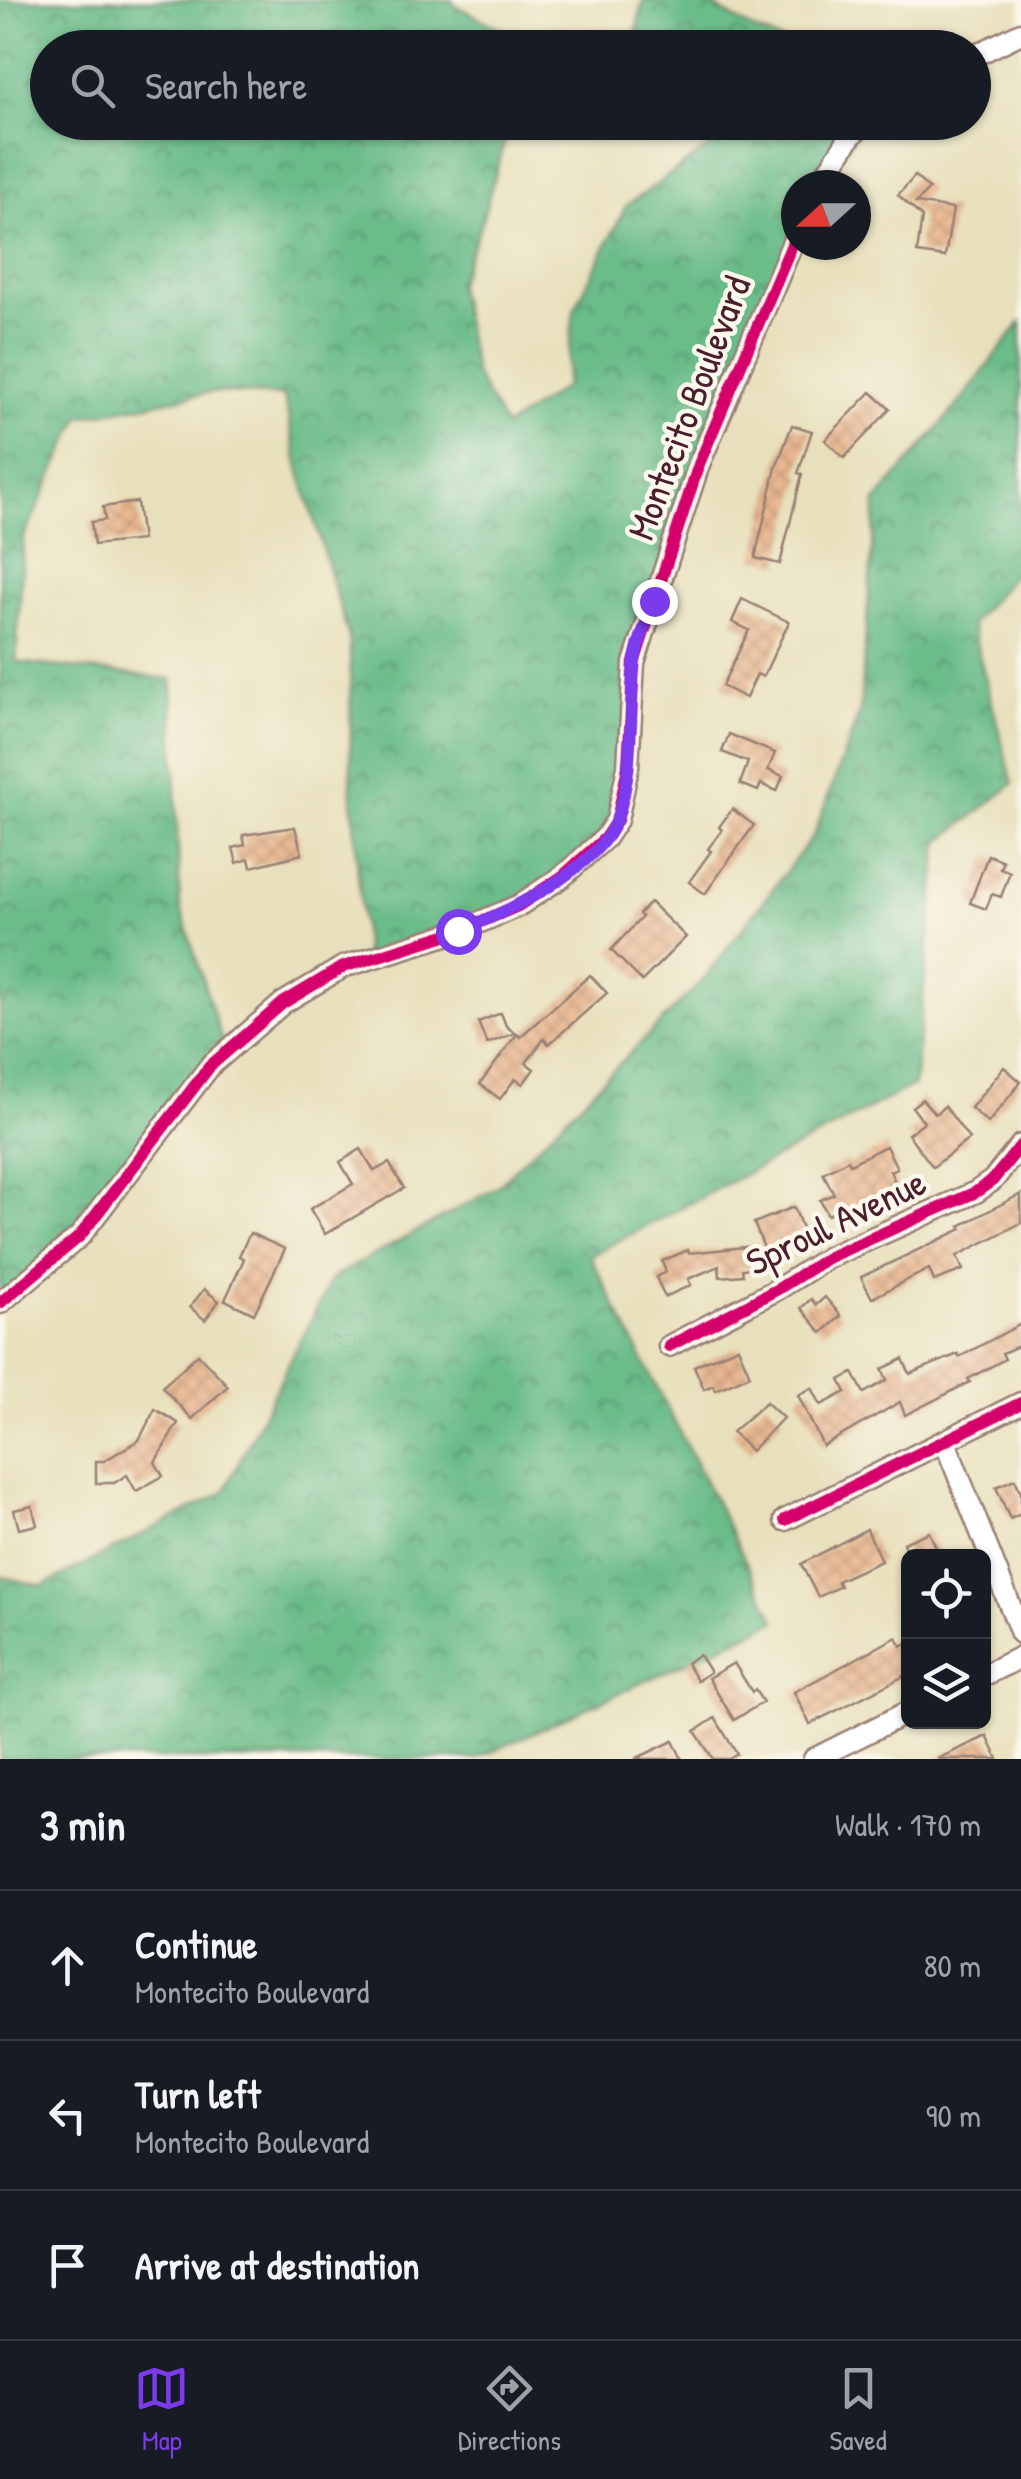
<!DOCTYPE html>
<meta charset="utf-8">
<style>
:root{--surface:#171b24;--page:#20242c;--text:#f1f3f6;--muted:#9ea1a6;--line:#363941;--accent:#7c3aed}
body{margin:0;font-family:"Patrick Hand",sans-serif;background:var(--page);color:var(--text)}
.controls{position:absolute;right:30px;bottom:30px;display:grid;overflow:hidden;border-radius:15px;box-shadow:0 2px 8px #0004}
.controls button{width:90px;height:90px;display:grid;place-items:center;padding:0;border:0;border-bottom:2px solid var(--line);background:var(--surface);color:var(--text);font:50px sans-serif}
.compass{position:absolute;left:781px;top:170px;width:90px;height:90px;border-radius:50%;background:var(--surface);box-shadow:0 2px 8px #0004;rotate:249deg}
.stop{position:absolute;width:30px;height:30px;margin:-22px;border:8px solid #7c3aed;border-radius:50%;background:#fff}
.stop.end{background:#7c3aed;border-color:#fff;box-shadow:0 2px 10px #0008}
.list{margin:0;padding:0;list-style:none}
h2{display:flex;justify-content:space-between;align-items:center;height:130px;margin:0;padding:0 40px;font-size:42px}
h2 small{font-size:32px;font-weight:400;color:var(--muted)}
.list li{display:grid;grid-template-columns:65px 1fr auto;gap:30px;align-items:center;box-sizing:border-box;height:150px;padding:0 40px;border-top:2px solid var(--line)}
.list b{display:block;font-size:38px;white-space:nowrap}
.list p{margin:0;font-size:32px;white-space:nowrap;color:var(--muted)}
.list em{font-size:32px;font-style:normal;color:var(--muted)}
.icon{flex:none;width:55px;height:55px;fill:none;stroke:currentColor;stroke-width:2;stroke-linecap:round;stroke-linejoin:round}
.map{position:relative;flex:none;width:1021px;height:1759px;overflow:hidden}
.search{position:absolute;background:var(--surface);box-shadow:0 2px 8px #0004;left:30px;right:30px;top:30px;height:110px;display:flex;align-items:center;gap:25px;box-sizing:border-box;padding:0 35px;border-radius:55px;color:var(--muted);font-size:38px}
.sheet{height:580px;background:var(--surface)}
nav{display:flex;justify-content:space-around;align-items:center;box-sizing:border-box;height:140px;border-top:2px solid var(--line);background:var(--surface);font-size:28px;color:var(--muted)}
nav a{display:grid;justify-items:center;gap:5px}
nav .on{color:var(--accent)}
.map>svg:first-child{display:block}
.forest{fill:url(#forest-crowns);stroke:#5a6e5a;stroke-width:2.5}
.building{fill:url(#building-cross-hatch)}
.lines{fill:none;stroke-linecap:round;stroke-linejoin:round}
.minor-casing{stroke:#998074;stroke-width:25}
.minor{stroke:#fff;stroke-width:20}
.cycleway-casing{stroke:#fbf7ec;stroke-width:19}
.cycleway{stroke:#d6006c;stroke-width:12}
.route{stroke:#7c3aed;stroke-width:12}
.labels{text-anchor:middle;stroke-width:9;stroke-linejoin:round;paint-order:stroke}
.street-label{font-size:38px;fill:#4a1f2b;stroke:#fbf7ec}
</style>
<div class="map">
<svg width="1021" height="1759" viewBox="0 0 1021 1759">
<defs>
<pattern id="forest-crowns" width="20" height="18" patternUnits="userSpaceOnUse" patternTransform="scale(2.5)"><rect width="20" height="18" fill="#6abc89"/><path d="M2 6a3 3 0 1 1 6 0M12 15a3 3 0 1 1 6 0" fill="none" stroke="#599870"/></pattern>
<pattern id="building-cross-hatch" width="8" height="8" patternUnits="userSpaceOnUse" patternTransform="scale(2.5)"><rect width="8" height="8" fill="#e8b791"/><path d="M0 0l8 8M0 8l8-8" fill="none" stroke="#c89d7d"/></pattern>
</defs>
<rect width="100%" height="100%" fill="#fbf7ec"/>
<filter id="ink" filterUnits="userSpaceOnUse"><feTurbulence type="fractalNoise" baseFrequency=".01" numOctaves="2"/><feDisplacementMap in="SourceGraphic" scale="20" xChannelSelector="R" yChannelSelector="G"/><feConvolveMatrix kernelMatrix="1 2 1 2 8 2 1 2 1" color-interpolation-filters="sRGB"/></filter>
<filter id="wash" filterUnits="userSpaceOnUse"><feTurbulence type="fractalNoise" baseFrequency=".0048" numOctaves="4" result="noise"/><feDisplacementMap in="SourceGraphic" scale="40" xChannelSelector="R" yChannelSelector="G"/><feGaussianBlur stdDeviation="2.25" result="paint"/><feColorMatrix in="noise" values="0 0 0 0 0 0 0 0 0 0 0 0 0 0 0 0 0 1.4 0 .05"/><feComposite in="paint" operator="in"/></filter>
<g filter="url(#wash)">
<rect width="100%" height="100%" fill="#e8e0bc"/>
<g class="forest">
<path d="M 0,0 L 452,0 L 453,4 L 515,36 L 517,47 L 48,48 L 48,122 L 510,123 L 481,224 L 457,285 L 475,374 L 505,427 L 565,387 L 574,310 L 626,206 L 723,137 L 708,123 L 864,123 L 819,185 L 796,185 L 796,235 L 634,663 L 617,820 L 518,906 L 365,959 L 351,785 L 350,641 L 298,466 L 284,396 L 213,392 L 80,417 L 24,537 L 16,662 L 172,679 L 180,906 L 225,1051 L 97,1217 L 0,1303 Z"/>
<path d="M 643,0 L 703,0 L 756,31 L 798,47 L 633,47 Z"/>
<path d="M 1021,322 L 1021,566 L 971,624 L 1013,784 L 939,843 L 914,1085 L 590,1256 L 776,1621 L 476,1759 L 0,1759 L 0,1576 L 43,1586 L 224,1492 L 332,1278 L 496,1188 L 703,980 L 814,835 L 860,711 L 876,501 L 961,401 Z"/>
</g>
<g id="blocks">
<g class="building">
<path d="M 915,176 L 929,189 L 916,203 L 953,209 L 945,257 L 917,253 L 922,217 L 898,195 Z"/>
<path d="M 871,392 L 890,409 L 844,458 L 825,440 Z"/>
<path d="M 792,425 L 812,431 L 798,473 L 802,474 L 780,564 L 755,558 L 776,468 Z"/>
<path d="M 137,502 L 142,540 L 94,545 L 91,522 L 105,520 L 103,507 Z"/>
<path d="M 742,599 L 789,622 L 763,677 L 757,674 L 746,698 L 722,686 L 749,630 L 732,622 Z"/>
<path d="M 729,734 L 775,753 L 768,770 L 783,776 L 777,791 L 761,784 L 758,791 L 740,784 L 748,762 L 722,752 Z"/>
<path d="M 732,809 L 754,825 L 705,894 L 689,882 L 711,851 L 708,849 L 722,830 L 719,827 Z"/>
<path d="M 295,827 L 302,854 L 251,867 L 249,859 L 237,863 L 233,848 L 245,845 L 243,835 Z"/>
<path d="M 988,855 L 1003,861 L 1000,868 L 1010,872 L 1001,897 L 992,894 L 986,909 L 970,903 Z"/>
<path d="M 650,902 L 686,937 L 642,981 L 611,950 L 642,917 L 639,914 Z"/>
<path d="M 590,975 L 607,993 L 549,1044 L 544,1039 L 526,1063 L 534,1069 L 523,1084 L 515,1079 L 500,1099 L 480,1084 L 517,1034 L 520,1037 Z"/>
<path d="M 501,1013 L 506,1026 L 515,1033 L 487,1044 L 478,1022 Z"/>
<path d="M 1004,1067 L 1021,1082 L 988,1123 L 971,1108 Z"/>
<path d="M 922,1099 L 935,1114 L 945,1106 L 969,1139 L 933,1167 L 908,1134 L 924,1122 L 912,1107 Z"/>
<path d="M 886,1146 L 897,1168 L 890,1171 L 898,1188 L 839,1221 L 834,1212 L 828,1215 L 820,1200 L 834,1194 L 823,1173 L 848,1160 L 850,1164 Z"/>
<path d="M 361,1149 L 374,1171 L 389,1163 L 404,1188 L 325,1234 L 310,1209 L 353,1184 L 340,1162 Z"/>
<path d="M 1021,1194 L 1021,1223 L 957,1256 L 963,1270 L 934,1281 L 929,1269 L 872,1298 L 861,1277 L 962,1229 L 960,1226 Z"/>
<path d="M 794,1207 L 805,1236 L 765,1251 L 754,1223 Z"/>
<path d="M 250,1233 L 285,1249 L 254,1314 L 225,1300 L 244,1259 L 239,1256 Z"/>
<path d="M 755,1246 L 757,1267 L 742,1269 L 743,1275 L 720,1277 L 719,1266 L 688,1279 L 691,1285 L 665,1297 L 656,1277 L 666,1272 L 662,1261 L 688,1250 L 689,1253 Z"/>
<path d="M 204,1289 L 219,1301 L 205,1320 L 190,1307 Z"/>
<path d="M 825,1297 L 841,1316 L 822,1333 L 801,1308 L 811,1299 L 816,1305 Z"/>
<path d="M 1021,1324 L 1021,1345 L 1002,1353 L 1005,1359 L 968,1379 L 970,1382 L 905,1415 L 900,1402 L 823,1446 L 798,1395 L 812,1388 L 821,1405 L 846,1392 L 840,1380 L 853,1373 L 864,1393 L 887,1380 L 882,1369 L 903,1359 L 910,1374 L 958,1354 L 959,1357 Z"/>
<path d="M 738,1347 L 750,1375 L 716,1390 L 713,1385 L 704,1389 L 694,1366 Z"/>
<path d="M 198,1354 L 228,1386 L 192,1419 L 162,1387 Z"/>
<path d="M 766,1402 L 783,1418 L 751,1451 L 732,1432 Z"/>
<path d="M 155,1409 L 178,1423 L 155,1462 L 163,1476 L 136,1491 L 127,1475 L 114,1483 L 96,1483 L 96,1461 L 104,1461 L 139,1440 Z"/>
<path d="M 1015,1479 L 1021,1493 L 1021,1514 L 1010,1519 L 996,1487 Z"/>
<path d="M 32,1506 L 37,1525 L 19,1529 L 14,1510 Z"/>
<path d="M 867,1529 L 881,1561 L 837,1581 L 840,1586 L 818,1597 L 801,1564 Z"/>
<path d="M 929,1532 L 940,1556 L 908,1556 L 903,1543 Z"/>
<path d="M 897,1637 L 901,1646 L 908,1643 L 908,1674 L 810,1724 L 794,1692 Z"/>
<path d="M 699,1655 L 710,1672 L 697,1681 L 686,1663 Z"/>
<path d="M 734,1663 L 752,1692 L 755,1690 L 763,1702 L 734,1720 L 708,1678 Z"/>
<path d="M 715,1718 L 737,1754 L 729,1759 L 713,1759 L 695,1731 Z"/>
<path d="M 987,1736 L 998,1759 L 937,1759 Z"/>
<path d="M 673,1741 L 682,1759 L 635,1759 Z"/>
</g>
</g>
</g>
<g filter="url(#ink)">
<use href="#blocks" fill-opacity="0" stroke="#998074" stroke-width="2.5"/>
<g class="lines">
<g class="minor-casing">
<g id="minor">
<path d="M 974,56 L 1021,33"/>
<path d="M 819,185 L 850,137 L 864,122"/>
<path d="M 0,1303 L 80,1236 L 210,1066 L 283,1003 L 343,967 L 459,931 L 518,906 L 563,876 L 605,838 L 617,820 L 628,767 L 634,663 L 699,464 L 796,235"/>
<path d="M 669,1346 L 778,1289 L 829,1257 L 976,1192 L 993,1180 L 1021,1145"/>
<path d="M 945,1442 L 1021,1633"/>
<path d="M 785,1520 L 1021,1403"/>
<path d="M 984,1675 L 1021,1657"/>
<path d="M 814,1759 L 908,1712"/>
</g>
</g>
<use href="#minor" class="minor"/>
<g class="cycleway-casing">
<g id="cycleway">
<path d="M 0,1303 L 80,1236 L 210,1066 L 283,1003 L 343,967 L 459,931 L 518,906 L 563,876 L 605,838 L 617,820 L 628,767 L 634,663 L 699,464 L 796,235"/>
<path d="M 669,1346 L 778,1289 L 829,1257 L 976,1192 L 993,1180 L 1021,1145"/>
<path d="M 785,1520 L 1021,1403"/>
</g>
</g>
<use href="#cycleway" class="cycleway"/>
</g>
</g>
<g class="lines" filter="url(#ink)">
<path class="route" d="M 458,931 C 506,913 599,869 617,818 C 635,770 628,717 634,667 C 636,645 647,622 654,601"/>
</g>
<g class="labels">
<g class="street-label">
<text transform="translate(689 408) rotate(-69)" y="13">Montecito Boulevard</text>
<text transform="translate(836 1222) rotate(-26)" y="13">Sproul Avenue</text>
</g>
</g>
</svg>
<div class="controls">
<button><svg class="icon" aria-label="locate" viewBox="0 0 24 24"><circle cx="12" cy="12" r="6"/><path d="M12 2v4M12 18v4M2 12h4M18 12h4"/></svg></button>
<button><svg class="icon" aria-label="layers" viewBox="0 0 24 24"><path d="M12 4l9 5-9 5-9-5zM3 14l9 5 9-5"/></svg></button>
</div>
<svg class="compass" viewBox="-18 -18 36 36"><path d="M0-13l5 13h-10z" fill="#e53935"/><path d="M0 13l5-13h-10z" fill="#9ea1a6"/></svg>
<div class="stop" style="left:458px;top:931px"></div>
<div class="stop end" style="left:654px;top:601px"></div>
<div class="search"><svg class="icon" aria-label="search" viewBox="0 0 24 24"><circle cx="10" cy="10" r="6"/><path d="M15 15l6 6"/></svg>Search here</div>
</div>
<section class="sheet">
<h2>3 min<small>Walk · 170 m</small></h2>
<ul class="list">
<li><svg class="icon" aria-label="ahead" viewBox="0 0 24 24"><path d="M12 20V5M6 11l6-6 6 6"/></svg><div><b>Continue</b><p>Montecito Boulevard</p></div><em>80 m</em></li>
<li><svg class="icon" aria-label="left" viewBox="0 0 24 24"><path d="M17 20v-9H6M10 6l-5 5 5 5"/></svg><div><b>Turn left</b><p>Montecito Boulevard</p></div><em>90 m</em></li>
<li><svg class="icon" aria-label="arrive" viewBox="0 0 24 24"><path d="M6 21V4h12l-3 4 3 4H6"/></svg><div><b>Arrive at destination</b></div></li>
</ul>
</section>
<nav>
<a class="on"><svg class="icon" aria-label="map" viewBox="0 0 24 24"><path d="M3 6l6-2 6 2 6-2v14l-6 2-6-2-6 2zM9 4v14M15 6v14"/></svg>Map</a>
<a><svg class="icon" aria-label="directions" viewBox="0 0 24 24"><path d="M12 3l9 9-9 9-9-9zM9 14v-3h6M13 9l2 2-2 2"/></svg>Directions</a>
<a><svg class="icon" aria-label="saved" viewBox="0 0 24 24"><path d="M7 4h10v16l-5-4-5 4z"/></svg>Saved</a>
</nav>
